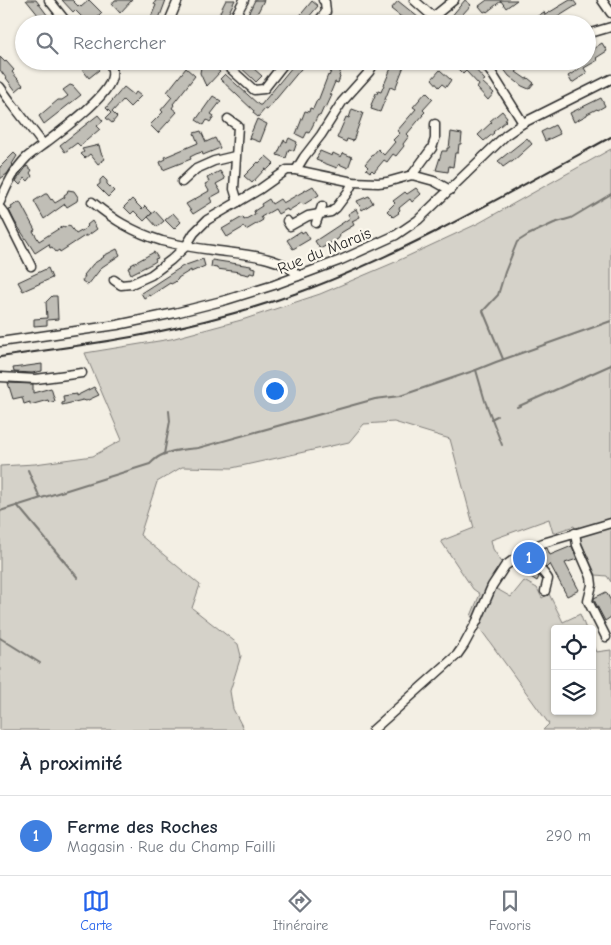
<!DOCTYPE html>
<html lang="fr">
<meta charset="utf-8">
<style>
:root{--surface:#fff;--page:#f2f2f3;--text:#1f2937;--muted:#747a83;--line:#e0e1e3;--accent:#2563eb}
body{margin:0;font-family:"Comic Neue",sans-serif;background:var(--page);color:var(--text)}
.controls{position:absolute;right:15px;bottom:15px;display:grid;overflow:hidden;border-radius:5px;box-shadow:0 1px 4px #0004}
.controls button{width:45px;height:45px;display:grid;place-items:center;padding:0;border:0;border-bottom:1px solid var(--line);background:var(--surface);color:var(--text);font:25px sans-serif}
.you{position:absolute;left:274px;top:390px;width:18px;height:18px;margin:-12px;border:4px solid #fff;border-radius:50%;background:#1a73e8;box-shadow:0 0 0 8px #1a73e833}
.badge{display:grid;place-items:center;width:32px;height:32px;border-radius:50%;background:var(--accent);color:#fff;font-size:16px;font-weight:700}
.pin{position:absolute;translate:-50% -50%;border:2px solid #fff;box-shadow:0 1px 5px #0006}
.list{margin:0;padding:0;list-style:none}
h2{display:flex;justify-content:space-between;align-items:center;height:65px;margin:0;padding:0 20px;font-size:21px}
h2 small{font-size:16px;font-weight:400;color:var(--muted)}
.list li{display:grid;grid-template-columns:32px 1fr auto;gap:15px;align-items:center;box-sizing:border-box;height:80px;padding:0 20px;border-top:1px solid var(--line)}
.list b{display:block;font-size:19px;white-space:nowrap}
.list p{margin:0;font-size:16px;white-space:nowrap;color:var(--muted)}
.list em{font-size:16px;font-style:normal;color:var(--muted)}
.icon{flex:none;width:28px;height:28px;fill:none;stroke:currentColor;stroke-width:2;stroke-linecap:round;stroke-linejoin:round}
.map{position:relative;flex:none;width:611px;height:730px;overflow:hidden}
.search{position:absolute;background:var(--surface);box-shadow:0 1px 4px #0004;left:15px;right:15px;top:15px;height:55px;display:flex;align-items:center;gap:12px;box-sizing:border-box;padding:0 18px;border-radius:28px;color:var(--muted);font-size:19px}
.sheet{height:145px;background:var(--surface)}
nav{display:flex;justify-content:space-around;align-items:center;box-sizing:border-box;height:70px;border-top:1px solid var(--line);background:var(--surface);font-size:14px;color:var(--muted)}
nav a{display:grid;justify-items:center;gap:2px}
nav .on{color:var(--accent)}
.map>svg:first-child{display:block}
.green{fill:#d5d2c9;stroke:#807e7a}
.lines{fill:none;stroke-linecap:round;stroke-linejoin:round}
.stream{stroke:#787772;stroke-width:2}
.building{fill:#c0beb6;stroke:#2b2b2b}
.minor-casing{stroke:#2b2b2b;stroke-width:11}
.minor{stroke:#fbf7ec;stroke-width:8}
.rail{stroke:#2b2b2b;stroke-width:2}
.labels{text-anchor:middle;stroke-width:4.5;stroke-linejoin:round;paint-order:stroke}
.street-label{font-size:16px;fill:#2b2b2b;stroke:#fbf7ec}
</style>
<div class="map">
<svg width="611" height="730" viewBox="0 0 611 730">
<rect width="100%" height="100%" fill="#f3efe4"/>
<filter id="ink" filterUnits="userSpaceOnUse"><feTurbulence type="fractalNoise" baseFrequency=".02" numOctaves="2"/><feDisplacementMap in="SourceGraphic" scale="10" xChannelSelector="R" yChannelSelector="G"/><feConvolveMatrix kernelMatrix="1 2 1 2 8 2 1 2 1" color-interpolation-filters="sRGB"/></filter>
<g filter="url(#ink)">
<path class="green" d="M 611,149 L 611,582 L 607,576 L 596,575 L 574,526 L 553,533 L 549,519 L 491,540 L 493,549 L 503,564 L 488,584 L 511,597 L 524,581 L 537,588 L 542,598 L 549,594 L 563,622 L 580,614 L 586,629 L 555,629 L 555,711 L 592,711 L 592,643 L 596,652 L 611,650 L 611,730 L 543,730 L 549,724 L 471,616 L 480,594 L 473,589 L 441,541 L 474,528 L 450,439 L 394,422 L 364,424 L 349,442 L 232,468 L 182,467 L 157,482 L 140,535 L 200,585 L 192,608 L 238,644 L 241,656 L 230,691 L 233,709 L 244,730 L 0,730 L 0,466 L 35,464 L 93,456 L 122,440 L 85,353 L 171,339 L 245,319 L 320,294 L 393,263 L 479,223 Z"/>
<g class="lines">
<g class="stream">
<path d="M 503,359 L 483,311 L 498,295 L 505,272 L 517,242 L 528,235 L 554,223 L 571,218 L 611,194"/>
<path d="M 476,370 L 485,401 L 502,445"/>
<path d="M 517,407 L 611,365"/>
<path d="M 491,419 L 497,416"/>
<path d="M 164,454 L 170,421 L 169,411"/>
<path d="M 28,470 L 40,498"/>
<path d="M 17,505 L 78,578"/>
<path d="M 0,511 L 150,464 C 153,461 156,458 160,456 C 171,450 186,449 198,448 L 375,399 L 400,396 L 476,370 L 496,362 L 611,321"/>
<path d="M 0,638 L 40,663"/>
</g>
</g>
<g class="building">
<path d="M 26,0 L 36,0 L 54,24 L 42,24 L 37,18 L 39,16 Z"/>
<path d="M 62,0 L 72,0 L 78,6 L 79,5 L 81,7 L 89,0 L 102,13 L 95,20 L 100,24 L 85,24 L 81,20 L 83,18 L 75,10 L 73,12 Z"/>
<path d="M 115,0 L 132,0 L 120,13 L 112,4 Z"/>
<path d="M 156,0 L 166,0 L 157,24 L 148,24 L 156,5 L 154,4 Z"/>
<path d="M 226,0 L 235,0 L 223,24 L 214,24 Z"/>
<path d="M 255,0 L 264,0 L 252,24 L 243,24 Z"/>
<path d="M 465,0 L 471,5 L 462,15 L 464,16 L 463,17 L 471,24 L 456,24 L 450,18 Z"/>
<path d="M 487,0 L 517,0 L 506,8 L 501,1 L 487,12 L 486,11 L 484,12 L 479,6 Z"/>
<path d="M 570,0 L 573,0 L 577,5 L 553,20 L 552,19 L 545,24 L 537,24 L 533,19 L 544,12 L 545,15 Z"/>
<path d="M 312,1 L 318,6 L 303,24 L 293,24 Z"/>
<path d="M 398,1 L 413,13 L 426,24 L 411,24 L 400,16 L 391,9 Z"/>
<path d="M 602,43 L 607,51 L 596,58 L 598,60 L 584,68 L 587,73 L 572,83 L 568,76 L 579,69 L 576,63 L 579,61 L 587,61 L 587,56 L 593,52 L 591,50 Z"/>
<path d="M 0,57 L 5,62 L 6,61 L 14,70 L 12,72 L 23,85 L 16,91 L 0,70 Z"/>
<path d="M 91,61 L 92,61 L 99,70 L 89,78 L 82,69 Z"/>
<path d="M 202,61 L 210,63 L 220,72 L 207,86 L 205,84 L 200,73 Z"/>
<path d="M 234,61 L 245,61 L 262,76 L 256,82 Z"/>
<path d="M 297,61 L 302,61 L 305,64 L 267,110 L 265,109 L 258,117 L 253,113 L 254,111 L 220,79 L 225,74 L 259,105 L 261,105 Z"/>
<path d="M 394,61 L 406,61 L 395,89 L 390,87 L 380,112 L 371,109 L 372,106 L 371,105 L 376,93 L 377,94 L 378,91 L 381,92 Z"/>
<path d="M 450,61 L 465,61 L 473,69 L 474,68 L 485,80 L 482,82 L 494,93 L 488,100 L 477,88 L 479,85 L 466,71 L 463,74 Z"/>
<path d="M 508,64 L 512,68 L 518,64 L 521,68 L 516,72 L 526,79 L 528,78 L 534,83 L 529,89 L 522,86 L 509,76 L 503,68 Z"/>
<path d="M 333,67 L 341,70 L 339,76 L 340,77 L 338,83 L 335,82 L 330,94 L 332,95 L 326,108 L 324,107 L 320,116 L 318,115 L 309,133 L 307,132 L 304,138 L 296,134 L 305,111 L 309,112 L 310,108 L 313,109 L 317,100 L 318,101 L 328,75 L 329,76 Z"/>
<path d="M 186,68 L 195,76 L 173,104 L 174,105 L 172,108 L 177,112 L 158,133 L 150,125 L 163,112 L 161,110 L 172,97 L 167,92 Z"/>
<path d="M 440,70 L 451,80 L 446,87 L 442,84 L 439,87 L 432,79 Z"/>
<path d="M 70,85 L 73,86 L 81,95 L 44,124 L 39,116 L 58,100 L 62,100 L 68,96 L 63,90 Z"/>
<path d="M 124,87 L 134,95 L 136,92 L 141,96 L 130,107 L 123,100 L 112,112 L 117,117 L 112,123 L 106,118 L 111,113 L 106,108 Z"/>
<path d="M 426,92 L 433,99 L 423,110 L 425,112 L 422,115 L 423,115 L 407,134 L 409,136 L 403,144 L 404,146 L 396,156 L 393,154 L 387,162 L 384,160 L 374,172 L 372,170 L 370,172 L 366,169 L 368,167 L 365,164 L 378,149 L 384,155 L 395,142 L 393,140 L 400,133 L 397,131 L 416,109 L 413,107 Z"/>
<path d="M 213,96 L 221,101 L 211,114 L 214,116 L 210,122 L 207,120 L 204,125 L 196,120 Z"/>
<path d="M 601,98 L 605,106 L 598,110 L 597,109 L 587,114 L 587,115 L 574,122 L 570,113 Z"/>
<path d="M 352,109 L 363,113 L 353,141 L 347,139 L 346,142 L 337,138 L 346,117 L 349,118 Z"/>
<path d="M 502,111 L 507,117 L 505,120 L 506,121 L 493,132 L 494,133 L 484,141 L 478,135 L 492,122 L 490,121 Z"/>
<path d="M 98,115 L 103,121 L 97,126 L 100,129 L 80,146 L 77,143 L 65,152 L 60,145 Z"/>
<path d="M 257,119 L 267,124 L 260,142 L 249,138 Z"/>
<path d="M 555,125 L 560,134 L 545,141 L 541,132 Z"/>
<path d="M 201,131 L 206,142 L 215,138 L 220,148 L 203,155 L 202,152 L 196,154 L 190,157 L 191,159 L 163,170 L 160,162 L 166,159 L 165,157 L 198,143 L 194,133 Z"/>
<path d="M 451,132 L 462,134 L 461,144 L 459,144 L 458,153 L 455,153 L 453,167 L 449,166 L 448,172 L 436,170 L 442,151 L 447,151 L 447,148 L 449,148 Z"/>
<path d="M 289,138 L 297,142 L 294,151 L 289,149 L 286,158 L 277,155 L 284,140 L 287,142 Z"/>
<path d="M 527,138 L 532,144 L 512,162 L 510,162 L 503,167 L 498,161 Z"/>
<path d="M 99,145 L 101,153 L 105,159 L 98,164 L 90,154 L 85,158 L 81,154 L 84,152 L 82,149 Z"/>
<path d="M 320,151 L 332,156 L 333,153 L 341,157 L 343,153 L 352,157 L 348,168 L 339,164 L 337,168 L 316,160 Z"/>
<path d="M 14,153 L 17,156 L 12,164 L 13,165 L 7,174 L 0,179 L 0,167 Z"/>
<path d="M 266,156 L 274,163 L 267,170 L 265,169 L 252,183 L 244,176 L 258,162 L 259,163 Z"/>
<path d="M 27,166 L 32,170 L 30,173 L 32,176 L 28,181 L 25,178 L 20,185 L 16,181 Z"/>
<path d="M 220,171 L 225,179 L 216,184 L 221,192 L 210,198 L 212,202 L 193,214 L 186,204 L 209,191 L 205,184 L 209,182 L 207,178 Z"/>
<path d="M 103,177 L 107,181 L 107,184 L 114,191 L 108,197 L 97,186 L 100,184 L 100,180 Z"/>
<path d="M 313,186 L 319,195 L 303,205 L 301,203 L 288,211 L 287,209 L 278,214 L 275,209 L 261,217 L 263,220 L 246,230 L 244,227 L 227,237 L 222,229 L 239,219 L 243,217 L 244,220 L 255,214 L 254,211 L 262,206 L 261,204 L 269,199 L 272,204 L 280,199 L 283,203 Z"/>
<path d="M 416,188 L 421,194 L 412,202 L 410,199 L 399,208 L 400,210 L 398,212 L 399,213 L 393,217 L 387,211 L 395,203 L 393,201 L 405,192 L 407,194 Z"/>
<path d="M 68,190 L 74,191 L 78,197 L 77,201 L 67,207 L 65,204 L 44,219 L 34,201 L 45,194 L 47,194 L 51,200 L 52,199 L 55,203 L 65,197 L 64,195 L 67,193 Z"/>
<path d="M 369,196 L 373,203 L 362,210 L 357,201 Z"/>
<path d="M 132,199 L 142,209 L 145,206 L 152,213 L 144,221 L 134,211 L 131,214 L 124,207 Z"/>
<path d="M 20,202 L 35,230 L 33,231 L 39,241 L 63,226 L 64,228 L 69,225 L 76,234 L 85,229 L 88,226 L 87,225 L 92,221 L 97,229 L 86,237 L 86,235 L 60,252 L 59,250 L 56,252 L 52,247 L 50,248 L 49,244 L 35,253 L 15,222 L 9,210 L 12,209 L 11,207 Z"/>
<path d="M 356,209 L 360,217 L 352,221 L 354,225 L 339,234 L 340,236 L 338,239 L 320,249 L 315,241 L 350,218 L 348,214 Z"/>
<path d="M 155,211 L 164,221 L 157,227 L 148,217 Z"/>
<path d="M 173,213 L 181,222 L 174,229 L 165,220 Z"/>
<path d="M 301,231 L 302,233 L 305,231 L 310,239 L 293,249 L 287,240 Z"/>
<path d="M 117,249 L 120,255 L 102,267 L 88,285 L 82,281 L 85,276 L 84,275 L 93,264 L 104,257 L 103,256 Z"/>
<path d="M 154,252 L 158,258 L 155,259 L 156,261 L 153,263 L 131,274 L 128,268 L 132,266 L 131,265 Z"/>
<path d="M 203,259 L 205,266 L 191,272 L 191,270 L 178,278 L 178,279 L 175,282 L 171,284 L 170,283 L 150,296 L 149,295 L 144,298 L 141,293 L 183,266 Z"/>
<path d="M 212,260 L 251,266 L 251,267 L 256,268 L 255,274 L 250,273 L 249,275 L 240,273 L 240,272 L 217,269 L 217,268 L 211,267 Z"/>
<path d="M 48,268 L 52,278 L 23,291 L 18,282 Z"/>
<path d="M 52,296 L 57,296 L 58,319 L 47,320 L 47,325 L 34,326 L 34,319 L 47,318 L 46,302 Z"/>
<path d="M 42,364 L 42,371 L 32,373 L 14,372 L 13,368 Z"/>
<path d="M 8,383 L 33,384 L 33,393 L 51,388 L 55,401 L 49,403 L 48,400 L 30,405 L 30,402 L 24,404 L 22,397 L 13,399 Z"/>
<path d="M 94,387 L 99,395 L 86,401 L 83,400 L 62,405 L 62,403 L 64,402 L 63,396 L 76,394 L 76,396 Z"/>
<path d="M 572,546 L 577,559 L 565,563 L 579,590 L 567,596 L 550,564 L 546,568 L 535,557 L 533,553 L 547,548 L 550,555 Z"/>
<path d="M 522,561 L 539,577 L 537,581 L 517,568 Z"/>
<path d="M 606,592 L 611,601 L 611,617 L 605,621 L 594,600 L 594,598 Z"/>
</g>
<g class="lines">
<g class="minor-casing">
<g id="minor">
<path d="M 49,0 L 68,24"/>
<path d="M 414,0 L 441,24"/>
<path d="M 602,0 L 611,13"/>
<path d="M 433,17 L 454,0"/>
<path d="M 168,24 L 178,0"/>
<path d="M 231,24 L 244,0"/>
<path d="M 316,24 L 326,12 L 325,2 L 323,0"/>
<path d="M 587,34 L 611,27"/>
<path d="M 222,61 L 254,90 L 264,89 L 286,61"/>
<path d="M 482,61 L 493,75 L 523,123"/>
<path d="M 0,87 L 10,101 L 43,144"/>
<path d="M 228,119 L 238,126 L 234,189 L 238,202"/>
<path d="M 296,170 L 304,157 L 321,135 L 342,102 L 369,72 L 375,61"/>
<path d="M 412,175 L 432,148 L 435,139 L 435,124"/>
<path d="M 182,182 L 196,169 L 214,161 L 235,156"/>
<path d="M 0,202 C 7,185 14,170 27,157 C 47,141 104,102 111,80 C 114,73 112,67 109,61"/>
<path d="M 92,202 C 102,210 112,218 123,224 C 135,231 149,237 162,241 C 178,245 196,248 212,250 C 236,254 283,255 298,276"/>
<path d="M 0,208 L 5,214 L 31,266"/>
<path d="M 287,221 L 290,226 L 308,216 L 331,212 L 336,208 L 348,192 L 353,182"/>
<path d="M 316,223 L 322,206"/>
<path d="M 114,280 L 121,285 L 131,284 L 151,275 L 171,260 L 186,246 L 194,233 L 207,220 L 260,189 L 287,170 L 296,170 L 353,182 L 378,183 L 387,182 L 412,175 L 434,181 L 450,190"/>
<path d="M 0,342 L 117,325 L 175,313 L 226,300 L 274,285 L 341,260 L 396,235 L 418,220 L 506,135 L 523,123 L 611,79"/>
<path d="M 0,377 L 36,379 L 82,373"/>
<path d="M 575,533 L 577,545 L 591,577 L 592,585 L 588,601 L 606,637"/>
<path d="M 523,552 C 530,563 542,568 548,579 L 545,591"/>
<path d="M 373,730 L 457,655 L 464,645 L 477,621 L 492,586 L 505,566 L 528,549 L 543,543 L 611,523"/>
</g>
</g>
<use href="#minor" class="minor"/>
<path class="rail" d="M 0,357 C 47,350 95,344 142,335 C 197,324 251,310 303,291 C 347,275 389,255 431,234 C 492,203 551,170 611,137"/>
</g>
</g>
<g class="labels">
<g class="street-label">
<text transform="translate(324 250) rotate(-22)" y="6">Rue du Marais</text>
</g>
</g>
</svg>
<div class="controls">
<button><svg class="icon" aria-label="locate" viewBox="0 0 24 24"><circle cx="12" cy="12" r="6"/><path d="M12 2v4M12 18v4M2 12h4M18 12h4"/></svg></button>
<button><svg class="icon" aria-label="layers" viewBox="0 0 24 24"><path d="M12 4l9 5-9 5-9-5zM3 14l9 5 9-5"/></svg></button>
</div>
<div class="you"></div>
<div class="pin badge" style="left:529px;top:558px;background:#3f7fe0">1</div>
<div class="search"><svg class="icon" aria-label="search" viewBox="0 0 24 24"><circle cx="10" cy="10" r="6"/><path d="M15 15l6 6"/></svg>Rechercher</div>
</div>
<section class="sheet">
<h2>À proximité<small></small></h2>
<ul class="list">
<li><span class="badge" style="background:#3f7fe0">1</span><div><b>Ferme des Roches</b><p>Magasin · Rue du Champ Failli</p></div><em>290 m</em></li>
</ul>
</section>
<nav>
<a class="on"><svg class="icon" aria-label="map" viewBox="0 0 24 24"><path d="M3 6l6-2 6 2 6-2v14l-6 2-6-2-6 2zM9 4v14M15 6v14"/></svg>Carte</a>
<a><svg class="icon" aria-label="directions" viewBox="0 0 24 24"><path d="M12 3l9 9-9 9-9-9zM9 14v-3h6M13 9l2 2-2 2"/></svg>Itinéraire</a>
<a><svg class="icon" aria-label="saved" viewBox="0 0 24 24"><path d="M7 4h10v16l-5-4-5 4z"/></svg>Favoris</a>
</nav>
